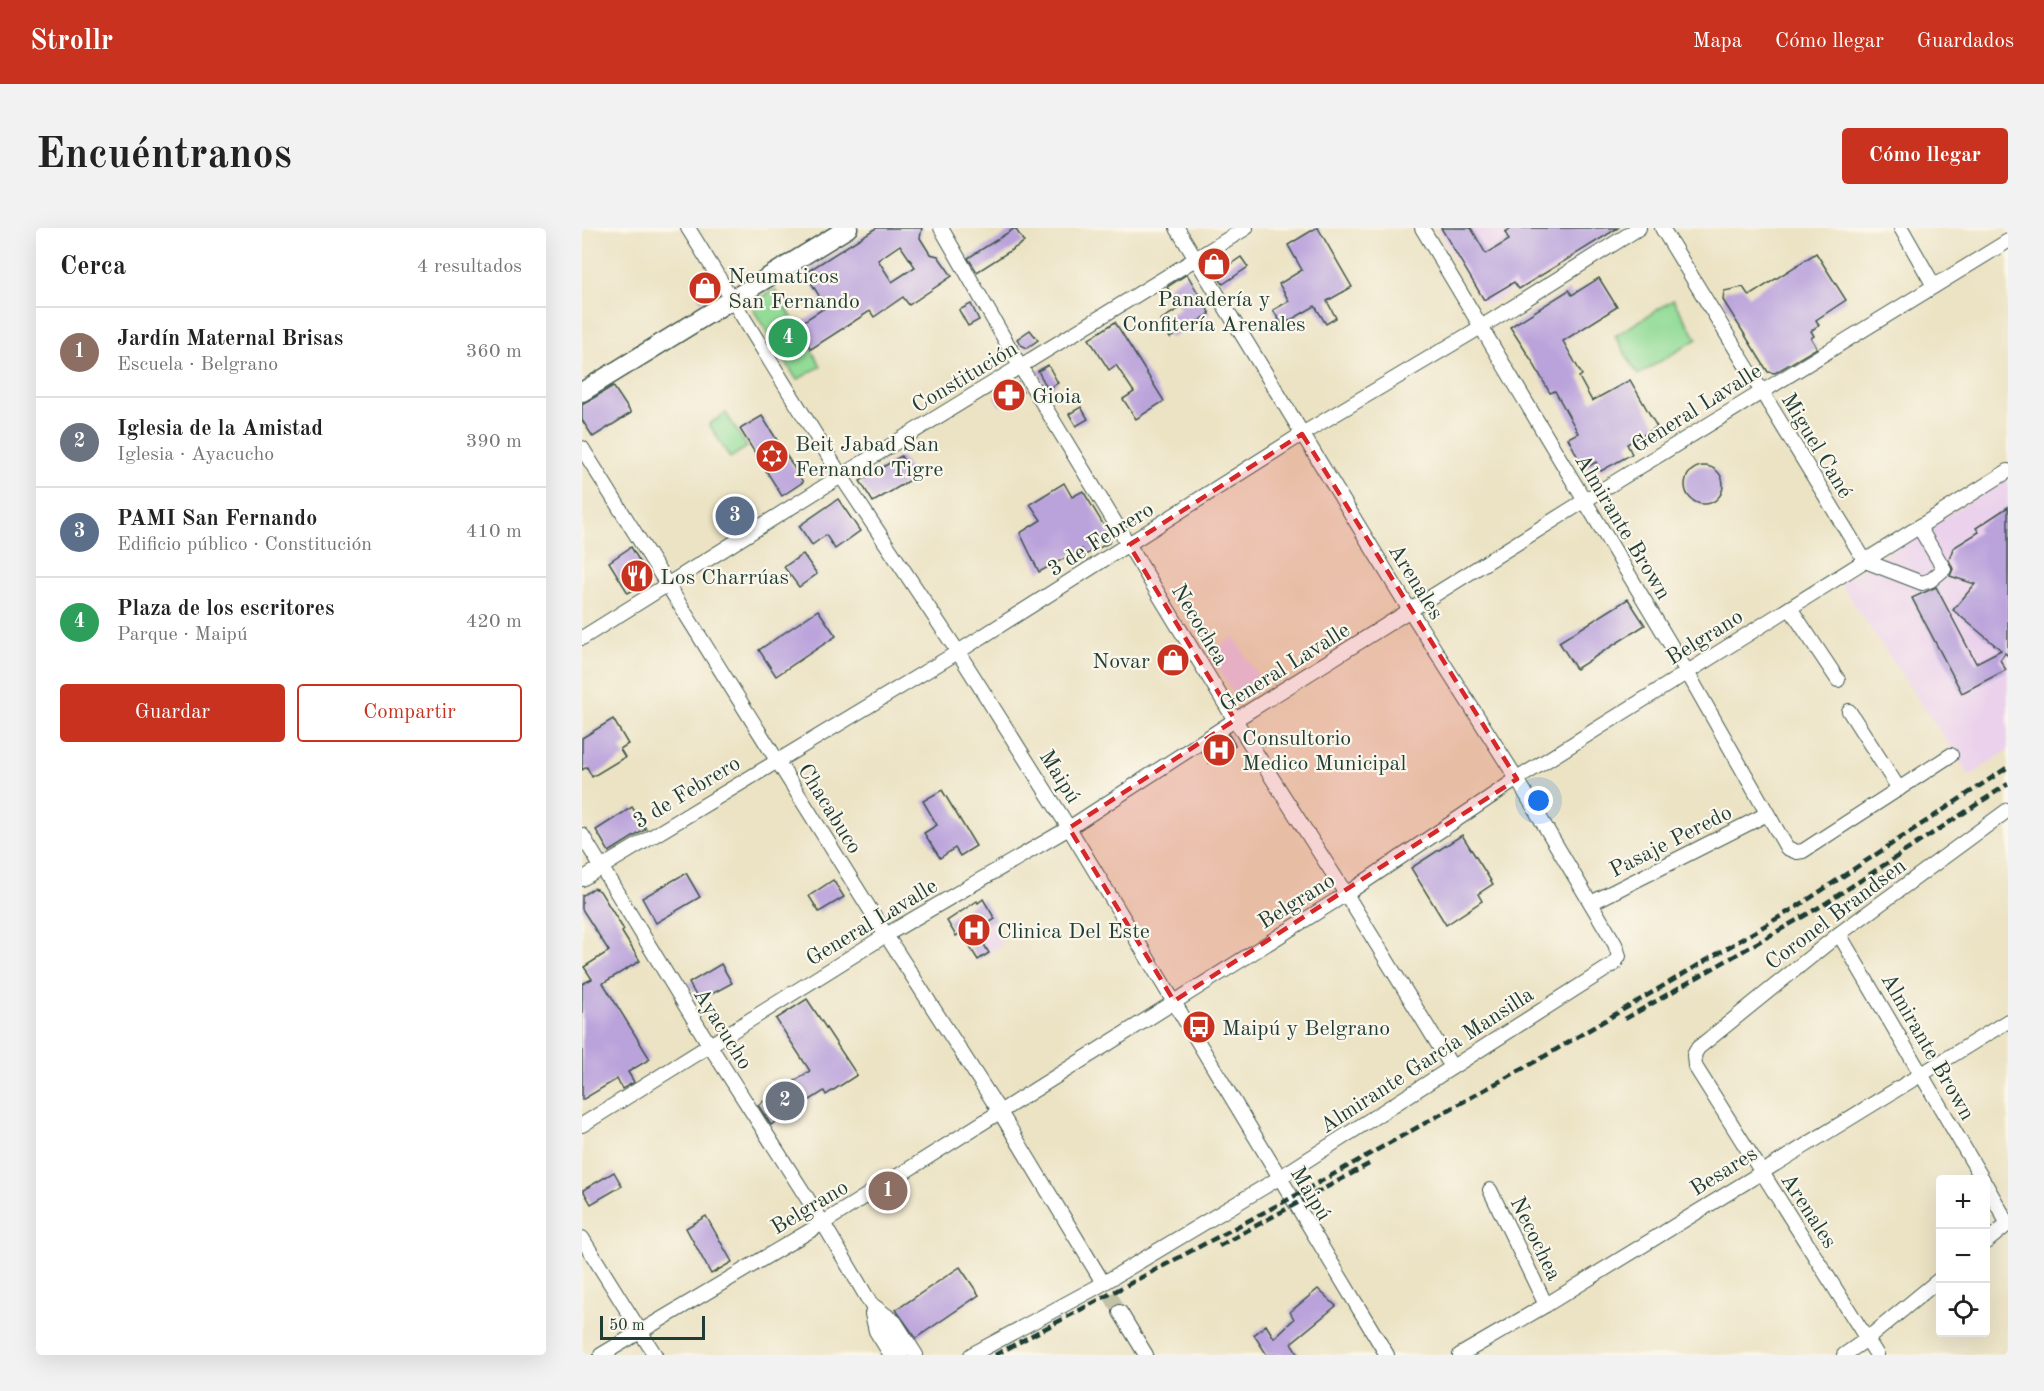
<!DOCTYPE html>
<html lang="es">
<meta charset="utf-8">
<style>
:root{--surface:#fff;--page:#f2f2f2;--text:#222;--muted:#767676;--line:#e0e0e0;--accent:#c8321e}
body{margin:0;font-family:"Old Standard TT",serif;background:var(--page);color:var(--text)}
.controls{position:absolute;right:18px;bottom:18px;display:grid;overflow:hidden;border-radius:6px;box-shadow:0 6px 24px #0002}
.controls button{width:54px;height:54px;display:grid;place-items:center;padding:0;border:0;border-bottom:2px solid var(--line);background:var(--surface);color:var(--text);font:30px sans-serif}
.scale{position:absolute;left:18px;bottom:15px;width:105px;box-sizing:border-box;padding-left:6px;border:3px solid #1f3d34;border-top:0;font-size:16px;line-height:21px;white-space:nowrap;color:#1f3d34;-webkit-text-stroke:4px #fbf7ec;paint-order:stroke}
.you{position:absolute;left:957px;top:573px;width:21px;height:21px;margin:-15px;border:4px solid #fff;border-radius:50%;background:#1a73e8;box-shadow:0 0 0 9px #1a73e833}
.badge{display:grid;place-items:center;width:39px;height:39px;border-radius:50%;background:var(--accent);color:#fff;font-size:20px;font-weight:700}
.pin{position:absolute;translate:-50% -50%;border:3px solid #fff;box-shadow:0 2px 6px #0006}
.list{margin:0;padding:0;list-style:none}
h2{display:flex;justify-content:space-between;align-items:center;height:78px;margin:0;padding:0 24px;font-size:26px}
h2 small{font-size:20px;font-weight:400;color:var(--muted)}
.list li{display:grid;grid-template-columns:39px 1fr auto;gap:18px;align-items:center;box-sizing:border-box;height:90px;padding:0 24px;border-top:2px solid var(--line)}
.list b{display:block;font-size:22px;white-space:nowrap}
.list p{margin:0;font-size:20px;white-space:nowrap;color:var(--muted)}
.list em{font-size:20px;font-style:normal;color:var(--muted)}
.actions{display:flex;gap:12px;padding:18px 24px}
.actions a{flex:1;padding:14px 0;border:2px solid var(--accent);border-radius:6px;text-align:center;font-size:21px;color:var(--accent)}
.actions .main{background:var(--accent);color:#fff}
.icon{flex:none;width:33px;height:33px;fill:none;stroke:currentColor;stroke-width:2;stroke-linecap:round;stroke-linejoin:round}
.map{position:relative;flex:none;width:1426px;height:1127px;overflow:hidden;border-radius:6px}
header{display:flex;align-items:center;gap:36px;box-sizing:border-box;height:84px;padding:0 30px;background:var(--accent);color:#fff}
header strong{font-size:28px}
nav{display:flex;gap:33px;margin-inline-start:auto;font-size:21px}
.intro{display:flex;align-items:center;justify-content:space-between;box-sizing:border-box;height:144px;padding:0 36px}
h1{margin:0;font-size:42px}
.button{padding:15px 27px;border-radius:6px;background:var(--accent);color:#fff;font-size:21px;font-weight:700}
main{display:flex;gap:36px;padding:0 36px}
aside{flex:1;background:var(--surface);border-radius:6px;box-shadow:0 6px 24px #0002}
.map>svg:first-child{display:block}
.built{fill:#ebd1ec}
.green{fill:#93dc97;stroke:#598c66;stroke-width:1.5}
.building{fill:#baa2db;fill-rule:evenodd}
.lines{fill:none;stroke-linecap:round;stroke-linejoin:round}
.minor-tunnel{stroke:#c3c2a7;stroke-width:14;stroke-dasharray:14 7;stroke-linecap:butt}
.minor-casing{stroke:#3e564a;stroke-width:16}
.major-casing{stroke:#3e564a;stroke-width:21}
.minor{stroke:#fff;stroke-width:14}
.major{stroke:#fff;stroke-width:18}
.rail{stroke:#1f3d34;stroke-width:4.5;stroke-dasharray:9 4.5;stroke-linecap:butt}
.marked{fill:#d62828;fill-opacity:0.2;stroke:#d62828;stroke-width:4.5;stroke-dasharray:12 8;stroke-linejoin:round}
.labels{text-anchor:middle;stroke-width:4.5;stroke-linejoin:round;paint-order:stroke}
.poi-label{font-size:22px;fill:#1f3d34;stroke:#fbf7ec;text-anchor:start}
.street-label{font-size:22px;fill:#1f3d34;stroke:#fbf7ec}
</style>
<header>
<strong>Strollr</strong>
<nav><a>Mapa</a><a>Cómo llegar</a><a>Guardados</a></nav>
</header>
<div class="intro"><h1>Encuéntranos</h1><a class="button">Cómo llegar</a></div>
<main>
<aside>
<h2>Cerca<small>4 resultados</small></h2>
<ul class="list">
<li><span class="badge" style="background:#8d6e63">1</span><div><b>Jardín Maternal Brisas</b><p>Escuela · Belgrano</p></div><em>360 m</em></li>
<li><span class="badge" style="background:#6b7280">2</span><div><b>Iglesia de la Amistad</b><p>Iglesia · Ayacucho</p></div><em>390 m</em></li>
<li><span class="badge" style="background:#5c6f8a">3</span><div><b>PAMI San Fernando</b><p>Edificio público · Constitución</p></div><em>410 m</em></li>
<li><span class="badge" style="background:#2e9e5b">4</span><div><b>Plaza de los escritores</b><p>Parque · Maipú</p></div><em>420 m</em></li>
</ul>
<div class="actions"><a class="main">Guardar</a><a>Compartir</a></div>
</aside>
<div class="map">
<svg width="1426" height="1127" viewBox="0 0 1426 1127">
<rect width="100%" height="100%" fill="#fbf7ec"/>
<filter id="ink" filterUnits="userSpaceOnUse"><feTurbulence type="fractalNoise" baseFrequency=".0167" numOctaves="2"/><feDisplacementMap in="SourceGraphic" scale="12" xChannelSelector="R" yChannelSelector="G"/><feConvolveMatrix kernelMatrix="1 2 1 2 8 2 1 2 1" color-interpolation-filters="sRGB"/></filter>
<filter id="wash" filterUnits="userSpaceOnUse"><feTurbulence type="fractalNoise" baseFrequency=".008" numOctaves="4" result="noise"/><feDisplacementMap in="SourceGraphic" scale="24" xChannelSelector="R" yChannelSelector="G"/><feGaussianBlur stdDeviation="1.35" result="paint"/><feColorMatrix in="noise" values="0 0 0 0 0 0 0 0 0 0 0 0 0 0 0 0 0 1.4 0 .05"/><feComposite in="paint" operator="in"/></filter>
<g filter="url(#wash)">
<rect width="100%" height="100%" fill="#ece3c4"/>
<g class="built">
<path d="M 854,0 L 1006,0 L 1015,16 L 935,65 L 932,61 L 909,75 L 900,75 Z"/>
<path d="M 1426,249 L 1426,522 L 1388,548 L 1258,355 Z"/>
<path d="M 652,409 L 679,453 L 653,468 L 627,424 Z"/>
<path d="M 400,670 L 413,691 L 408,695 L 421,716 L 396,732 L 379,705 L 374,708 L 364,691 Z"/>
</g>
<g class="green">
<path d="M 193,61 L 239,138 L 215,152 L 172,83 L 174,73 Z"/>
<path d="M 1091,72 L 1115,111 L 1056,147 L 1033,108 Z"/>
<path d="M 144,185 L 165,219 L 148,230 L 127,196 Z"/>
</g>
<g id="blocks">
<g class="building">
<path d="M 294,0 L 340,0 L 338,10 L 348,26 L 356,28 L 370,48 L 327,77 L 321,69 L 292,89 L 288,83 L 229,121 L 214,98 L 244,79 L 223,45 ZM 318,17 L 333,39 L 310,54 L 296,32 Z"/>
<path d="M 433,0 L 442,14 L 395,44 L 386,30 Z"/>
<path d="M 734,0 L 736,0 L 770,59 L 745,73 L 754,90 L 744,96 L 733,78 L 700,97 L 691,82 L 707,73 L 697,56 L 720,42 L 706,17 Z"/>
<path d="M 859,0 L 889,0 L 904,26 L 927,12 L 923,4 L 930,0 L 1036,0 L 937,61 L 932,54 L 902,72 Z"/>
<path d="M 1234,25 L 1264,72 L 1234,92 L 1237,97 L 1229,103 L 1232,108 L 1229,110 L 1235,120 L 1193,145 L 1186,144 L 1141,72 L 1142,63 L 1161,59 L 1167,68 Z"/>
<path d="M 659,29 L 666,39 L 641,56 L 634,46 Z"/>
<path d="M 124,46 L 135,64 L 119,73 L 109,55 Z"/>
<path d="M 605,46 L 628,86 L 588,110 L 578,92 L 598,80 L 585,59 Z"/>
<path d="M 1017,50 L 1035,79 L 981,113 L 1000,147 L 997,149 L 1010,173 L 1048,152 L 1075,199 L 1045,216 L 1050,226 L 1019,243 L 1014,234 L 1002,241 L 986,210 L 996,205 L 973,163 L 968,165 L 950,133 L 928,99 L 987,62 L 990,67 Z"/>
<path d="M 389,76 L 397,92 L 386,98 L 377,82 Z"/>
<path d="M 533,94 L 582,173 L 554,191 L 541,171 L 552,164 L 534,137 L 527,142 L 507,111 Z"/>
<path d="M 448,102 L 456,112 L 445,120 L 439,117 L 435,111 Z"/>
<path d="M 466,137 L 476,155 L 466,161 L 456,143 Z"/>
<path d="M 436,155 L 441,164 L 418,178 L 413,169 Z"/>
<path d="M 31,158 L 49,185 L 11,209 L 0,192 L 0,177 Z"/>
<path d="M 499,179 L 506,191 L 494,198 L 487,186 Z"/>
<path d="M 180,188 L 221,254 L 200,268 L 158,201 Z"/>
<path d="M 319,228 L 332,250 L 291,274 L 278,253 Z"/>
<circle cx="1122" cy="257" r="19"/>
<path d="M 482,255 L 490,269 L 501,263 L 529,309 L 527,315 L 503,327 L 500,321 L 457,344 L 438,305 L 459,292 L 448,276 Z"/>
<path d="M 256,271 L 278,303 L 253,321 L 244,307 L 230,317 L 217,298 Z"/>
<path d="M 1426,279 L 1426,428 L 1423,425 L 1418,432 L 1424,442 L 1380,465 L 1330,370 L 1354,359 L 1394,435 L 1419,422 L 1371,382 L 1393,356 L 1368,348 L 1371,341 L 1367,332 L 1371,320 L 1397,304 L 1394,300 Z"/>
<path d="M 49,319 L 66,347 L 65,354 L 46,365 L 27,334 Z"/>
<path d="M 221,326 L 235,346 L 217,359 L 202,339 Z"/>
<path d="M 1046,371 L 1063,397 L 994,441 L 977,414 Z"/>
<path d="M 236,382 L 254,408 L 194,448 L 177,422 Z"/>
<path d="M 31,491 L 46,516 L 38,521 L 43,529 L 10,549 L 5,539 L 0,542 L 0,510 Z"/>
<path d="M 647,507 L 653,518 L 627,535 L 620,524 Z"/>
<path d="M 360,562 L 394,618 L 378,628 L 373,620 L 358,630 L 342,605 L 355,597 L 341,573 Z"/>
<path d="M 50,579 L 64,601 L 27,624 L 14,602 Z"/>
<path d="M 880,607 L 911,656 L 896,666 L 900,673 L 864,697 L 829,640 Z"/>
<path d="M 104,645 L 118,669 L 74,695 L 60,670 Z"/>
<path d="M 251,652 L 262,669 L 237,684 L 227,668 Z"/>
<path d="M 12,660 L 18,663 L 42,702 L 40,704 L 58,733 L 21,755 L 68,831 L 46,844 L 52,854 L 49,856 L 40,861 L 35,851 L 0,872 L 0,756 L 10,751 L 2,739 L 27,723 L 0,681 L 0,668 Z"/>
<path d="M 401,671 L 413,691 L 394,703 L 407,725 L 396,732 L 379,705 L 374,708 L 365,693 L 395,673 L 396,675 Z"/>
<path d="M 139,736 L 150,755 L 117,773 L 107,755 Z"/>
<path d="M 225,771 L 275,847 L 244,867 L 242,863 L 189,897 L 176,877 L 228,843 L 194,791 Z"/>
<path d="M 32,944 L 40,958 L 9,976 L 1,962 Z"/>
<path d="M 124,988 L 150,1034 L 129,1046 L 104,1000 Z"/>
<path d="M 378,1039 L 397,1067 L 334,1110 L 314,1082 Z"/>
<path d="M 736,1061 L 754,1078 L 709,1115 L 717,1127 L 685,1127 L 672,1107 L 684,1097 L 692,1110 L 712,1091 L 708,1084 Z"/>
</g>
</g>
</g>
<g filter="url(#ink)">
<use href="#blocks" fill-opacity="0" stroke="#3e564a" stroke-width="1.5"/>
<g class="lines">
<path class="minor-tunnel" d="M 517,1048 L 538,1084"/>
<g class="minor-casing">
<g id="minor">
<path d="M 106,0 L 259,248 L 376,424 L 487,600 L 805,1127"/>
<path d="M 359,0 L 438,138 L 653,492 L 764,666 L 870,839"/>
<path d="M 840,0 L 1105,444 L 1205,620 L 1215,624 L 1221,623 L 1369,527"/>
<path d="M 1080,0 L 1283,333 L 1340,355 L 1349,352 L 1362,341 L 1337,299"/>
<path d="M 1319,0 L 1352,58"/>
<path d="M 0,220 L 304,707 L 418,884 L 517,1048"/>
<path d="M 1208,380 L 1256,452"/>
<path d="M 0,410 L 259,248 L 664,0"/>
<path d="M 1267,483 L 1317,561"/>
<path d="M 0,607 L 128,818 L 241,995 L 319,1127"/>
<path d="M 0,651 L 376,424 L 720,206 L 899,99 L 1057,0"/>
<path d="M 1009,675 L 1185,586"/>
<path d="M 1257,706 L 1401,952"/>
<path d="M 0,897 L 304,707 L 487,600 L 653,492 L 1002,273 L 1426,13"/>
<path d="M 1404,957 L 1426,996"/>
<path d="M 908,962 L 964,1077"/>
<path d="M 0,1010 L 73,1127"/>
<path d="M 1404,1014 L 1426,996"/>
<path d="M 292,1078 L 313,1094 L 334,1127"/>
<path d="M 538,1084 L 564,1127"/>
<path d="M 290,1086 L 294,1103 L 309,1127"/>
<path d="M 19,1127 L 241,995 L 764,666 L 935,551 L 1426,243"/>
<path d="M 389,1127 L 515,1059 L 697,950 L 1032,736 L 1037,728 L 1033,716 L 935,551 L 829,384 L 595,0"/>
<path d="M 878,1127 L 964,1077 L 1426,793"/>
<path d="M 1262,1127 L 1285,1111 L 1358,1051"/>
<path d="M 1295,1127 L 1113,838 L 1112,827 L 1116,820 L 1257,706 L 1426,582"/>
</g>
</g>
<g class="major-casing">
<path id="major" d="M 0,164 L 266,0"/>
</g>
<use href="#minor" class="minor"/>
<use href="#major" class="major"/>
<g class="rail">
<path d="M 1043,791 L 1241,677 L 1426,556"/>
<path d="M 637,1018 L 787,936"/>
<path d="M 413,1127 L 709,970 L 963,828 L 1216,678 L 1426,539"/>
</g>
</g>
</g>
<path class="marked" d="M 720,206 L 935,551 L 592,773 L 487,600 L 653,492 L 547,317 Z"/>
<defs>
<g id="shop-disc" transform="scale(1.725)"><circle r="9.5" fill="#c8321e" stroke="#fbf7ec"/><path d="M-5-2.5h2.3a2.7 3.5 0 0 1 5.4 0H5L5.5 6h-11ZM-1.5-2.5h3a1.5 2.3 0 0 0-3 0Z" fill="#fff"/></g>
<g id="pharmacy-disc" transform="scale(1.725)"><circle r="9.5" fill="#c8321e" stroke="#fbf7ec"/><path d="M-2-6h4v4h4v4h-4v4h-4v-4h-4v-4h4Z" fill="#fff"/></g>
<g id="synagogue-disc" transform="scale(1.725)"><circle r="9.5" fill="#c8321e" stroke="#fbf7ec"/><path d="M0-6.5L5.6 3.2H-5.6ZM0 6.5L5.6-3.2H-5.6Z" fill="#fff"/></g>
<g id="restaurant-disc" transform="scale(1.725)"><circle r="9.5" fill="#c8321e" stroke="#fbf7ec"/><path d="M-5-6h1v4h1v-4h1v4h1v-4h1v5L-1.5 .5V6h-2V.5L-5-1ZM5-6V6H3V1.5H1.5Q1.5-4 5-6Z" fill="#fff"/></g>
<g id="hospital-disc" transform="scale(1.725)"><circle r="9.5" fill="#c8321e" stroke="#fbf7ec"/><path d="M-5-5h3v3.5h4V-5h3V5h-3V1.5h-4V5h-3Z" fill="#fff"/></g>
<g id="bus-disc" transform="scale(1.725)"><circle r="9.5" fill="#c8321e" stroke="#fbf7ec"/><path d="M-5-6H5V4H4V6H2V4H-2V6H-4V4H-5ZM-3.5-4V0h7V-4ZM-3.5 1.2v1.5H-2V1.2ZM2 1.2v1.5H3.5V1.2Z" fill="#fff"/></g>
</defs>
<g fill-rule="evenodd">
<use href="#shop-disc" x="632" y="36"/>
<use href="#shop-disc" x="123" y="60"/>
<use href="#pharmacy-disc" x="427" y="167"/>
<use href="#synagogue-disc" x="190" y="228"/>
<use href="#restaurant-disc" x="55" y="348"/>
<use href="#shop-disc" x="591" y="432"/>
<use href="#hospital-disc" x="637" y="522"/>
<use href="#hospital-disc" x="392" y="702"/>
<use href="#bus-disc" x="617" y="799"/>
</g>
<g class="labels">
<g class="poi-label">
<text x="146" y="55">Neumaticos<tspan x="146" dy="25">San Fernando</tspan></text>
<text x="632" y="78" text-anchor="middle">Panadería y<tspan x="632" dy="25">Confitería Arenales</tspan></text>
<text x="450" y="175">Gioia</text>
<text x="213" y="223">Beit Jabad San<tspan x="213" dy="25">Fernando Tigre</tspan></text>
<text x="78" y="356">Los Charrúas</text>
<text x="568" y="440" text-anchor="end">Novar</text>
<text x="660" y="517">Consultorio<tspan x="660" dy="25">Medico Municipal</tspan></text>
<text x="415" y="710">Clinica Del Este</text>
<text x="640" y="807">Maipú y Belgrano</text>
</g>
<g class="street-label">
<text transform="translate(382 148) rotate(-31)" y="8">Constitución</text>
<text transform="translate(1114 179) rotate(-32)" y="8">General Lavalle</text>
<text transform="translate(1236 217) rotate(59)" y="8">Miguel Cané</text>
<text transform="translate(1042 298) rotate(59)" y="8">Almirante Brown</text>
<text transform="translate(518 310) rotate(-32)" y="8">3 de Febrero</text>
<text transform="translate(835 353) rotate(58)" y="8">Arenales</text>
<text transform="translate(619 396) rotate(59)" y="8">Necochea</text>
<text transform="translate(1122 408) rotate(-32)" y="8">Belgrano</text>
<text transform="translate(702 438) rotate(-32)" y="8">General Lavalle</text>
<text transform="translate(479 548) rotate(58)" y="8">Maipú</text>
<text transform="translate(104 563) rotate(-31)" y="8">3 de Febrero</text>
<text transform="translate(249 580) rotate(58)" y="8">Chacabuco</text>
<text transform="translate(1088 612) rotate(-27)" y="8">Pasaje Peredo</text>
<text transform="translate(714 672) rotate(-32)" y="8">Belgrano</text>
<text transform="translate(1253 685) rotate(-37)" y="8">Coronel Brandsen</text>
<text transform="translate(289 693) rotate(-31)" y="8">General Lavalle</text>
<text transform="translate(142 800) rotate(58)" y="8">Ayacucho</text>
<text transform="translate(1347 818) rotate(60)" y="8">Almirante Brown</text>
<text transform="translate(844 831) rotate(-33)" y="8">Almirante García Mansilla</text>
<text transform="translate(1141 942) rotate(-32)" y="8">Besares</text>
<text transform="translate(730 965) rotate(59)" y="8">Maipú</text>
<text transform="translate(227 978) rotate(-31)" y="8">Belgrano</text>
<text transform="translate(1228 982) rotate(57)" y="8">Arenales</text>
<text transform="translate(955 1010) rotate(64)" y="8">Necochea</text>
</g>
</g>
</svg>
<div class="controls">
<button>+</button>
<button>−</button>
<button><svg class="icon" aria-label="locate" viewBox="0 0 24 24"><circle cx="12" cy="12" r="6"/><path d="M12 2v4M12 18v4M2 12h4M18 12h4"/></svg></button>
</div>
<div class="scale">50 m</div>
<div class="you"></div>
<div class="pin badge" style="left:306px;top:963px;background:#8d6e63">1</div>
<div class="pin badge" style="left:203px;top:873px;background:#6b7280">2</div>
<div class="pin badge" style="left:153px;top:288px;background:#5c6f8a">3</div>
<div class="pin badge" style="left:206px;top:110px;background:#2e9e5b">4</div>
</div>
</main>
